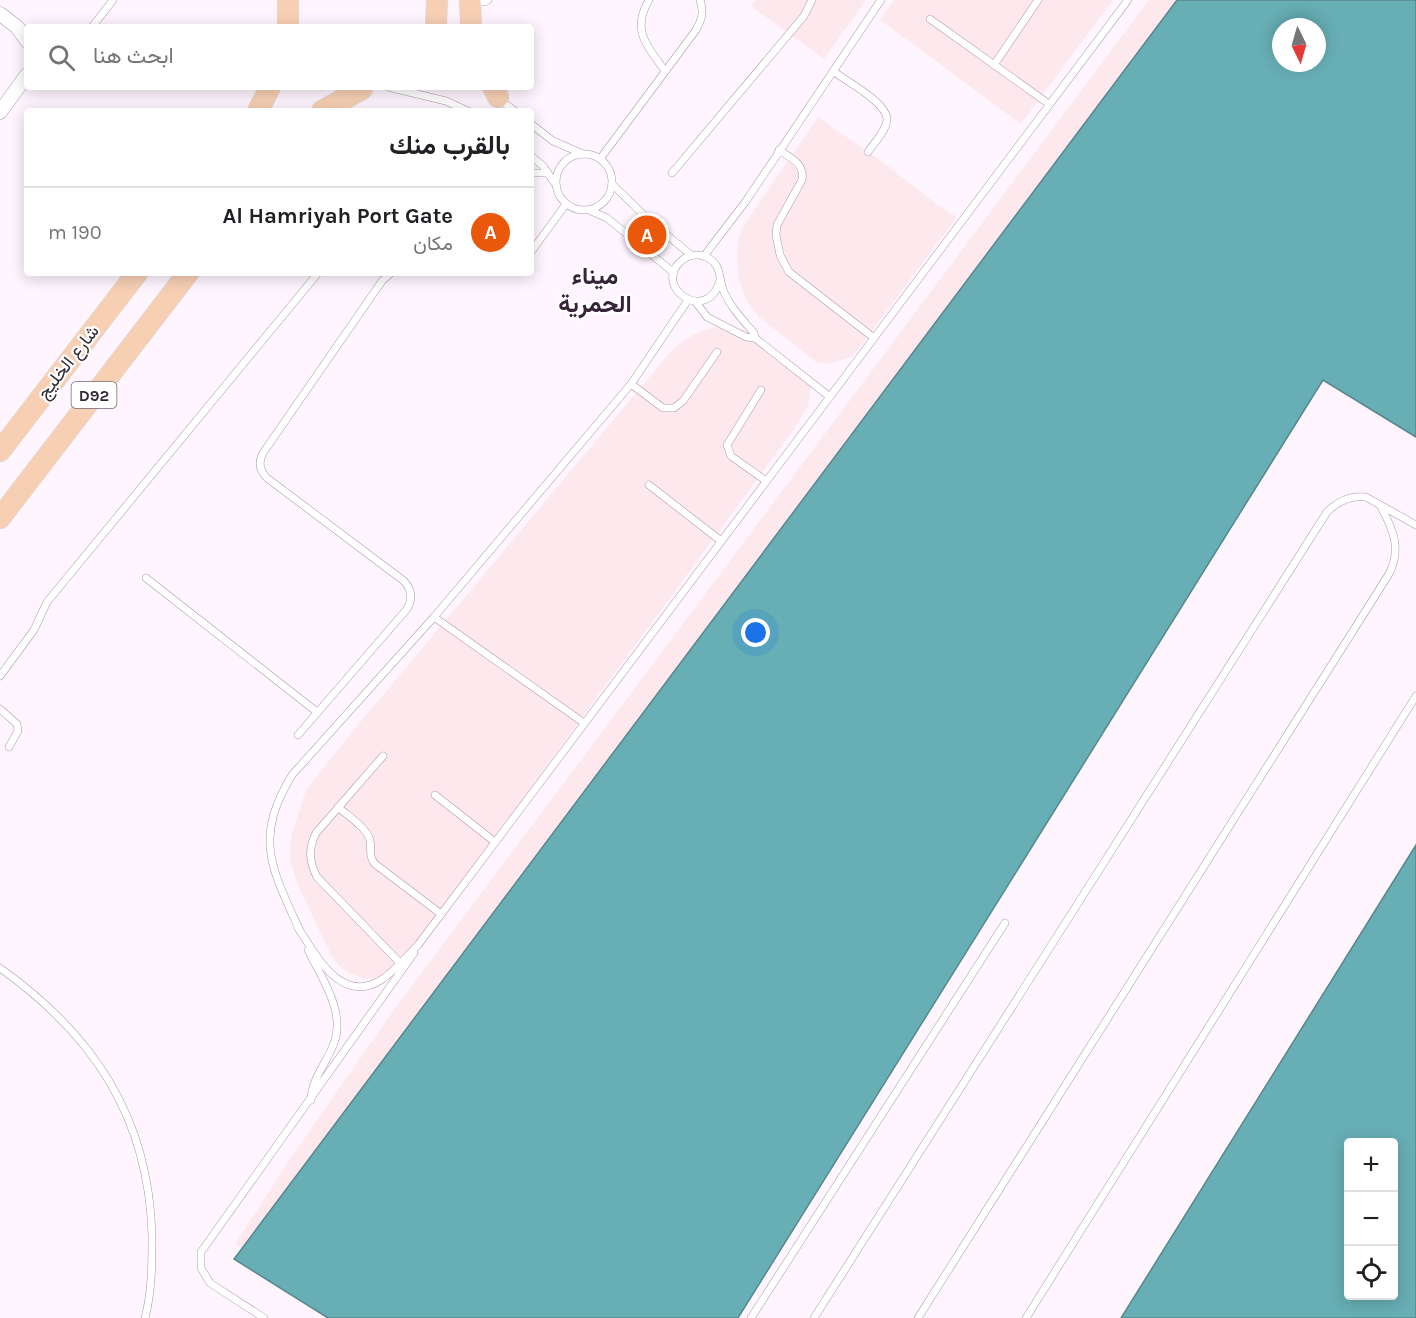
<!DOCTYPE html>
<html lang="ar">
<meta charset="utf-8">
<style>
:root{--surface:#fff;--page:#f6f6f6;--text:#202124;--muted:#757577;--line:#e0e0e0;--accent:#ea580c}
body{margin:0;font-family:Karla,Vazirmatn,sans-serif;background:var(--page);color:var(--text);direction:rtl}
.controls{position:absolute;right:18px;bottom:18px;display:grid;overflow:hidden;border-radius:6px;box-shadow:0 3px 15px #0003}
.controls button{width:54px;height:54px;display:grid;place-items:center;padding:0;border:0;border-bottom:2px solid var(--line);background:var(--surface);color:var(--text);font:30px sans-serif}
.compass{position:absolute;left:1272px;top:18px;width:54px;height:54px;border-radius:50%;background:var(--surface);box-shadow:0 3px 15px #0003;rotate:175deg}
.you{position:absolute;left:756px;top:633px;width:21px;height:21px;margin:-15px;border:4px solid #fff;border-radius:50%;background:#1a73e8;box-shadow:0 0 0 9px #1a73e833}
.badge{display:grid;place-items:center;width:39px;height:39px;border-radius:50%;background:var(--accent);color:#fff;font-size:20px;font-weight:700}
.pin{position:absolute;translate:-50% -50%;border:3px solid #fff;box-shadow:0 2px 6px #0006}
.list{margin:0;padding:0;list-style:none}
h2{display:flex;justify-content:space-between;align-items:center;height:78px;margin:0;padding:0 24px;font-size:26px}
h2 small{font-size:20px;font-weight:400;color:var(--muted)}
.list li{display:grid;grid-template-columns:39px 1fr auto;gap:18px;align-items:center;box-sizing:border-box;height:90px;padding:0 24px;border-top:2px solid var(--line)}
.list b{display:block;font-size:22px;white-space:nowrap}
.list p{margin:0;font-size:20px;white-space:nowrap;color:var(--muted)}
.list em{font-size:20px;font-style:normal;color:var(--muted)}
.icon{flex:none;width:33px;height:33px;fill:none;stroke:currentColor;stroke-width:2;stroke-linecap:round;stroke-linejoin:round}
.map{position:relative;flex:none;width:1416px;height:1318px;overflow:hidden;direction:ltr}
.search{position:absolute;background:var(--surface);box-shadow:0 3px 15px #0003;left:24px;top:24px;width:510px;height:66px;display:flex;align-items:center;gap:15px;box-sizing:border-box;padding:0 21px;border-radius:6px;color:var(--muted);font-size:22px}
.panel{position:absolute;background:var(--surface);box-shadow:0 3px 15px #0003;left:24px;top:108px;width:510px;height:168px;border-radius:6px;direction:rtl}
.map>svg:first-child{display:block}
.industrial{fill:#fde8ee}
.water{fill:#67afb5;stroke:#57878e;stroke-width:1.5;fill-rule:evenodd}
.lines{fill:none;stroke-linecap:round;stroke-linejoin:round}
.service-casing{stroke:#ac96ad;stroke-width:8}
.minor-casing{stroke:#ac96ad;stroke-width:15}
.primary-casing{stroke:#dad8da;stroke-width:22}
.service{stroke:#fff;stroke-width:7}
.minor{stroke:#fff;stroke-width:14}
.primary{stroke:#f7d0b4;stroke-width:21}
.labels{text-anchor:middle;stroke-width:4.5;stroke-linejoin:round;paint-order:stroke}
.shield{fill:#fff;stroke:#706970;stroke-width:1.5}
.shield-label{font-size:16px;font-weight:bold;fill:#322932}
.street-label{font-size:18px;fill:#322932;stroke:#fff}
.district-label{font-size:24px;font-weight:bold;fill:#372438;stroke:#fff}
</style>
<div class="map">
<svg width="1416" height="1318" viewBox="0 0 1416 1318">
<rect width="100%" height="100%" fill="#fff5ff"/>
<g class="industrial">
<path d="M 756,0 L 866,0 L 824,59 L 751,6 Z"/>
<path d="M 894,0 L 1113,0 L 1021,124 L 880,20 Z"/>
<path d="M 1149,0 L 1177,0 L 242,1248 L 235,1244 L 290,1159 L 391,1014 Z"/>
<path d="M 818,117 L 887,165 L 940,207 L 957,217 L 853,356 L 828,364 L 816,362 L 759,317 L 746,300 L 739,279 L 737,260 L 738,240 L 742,228 Z"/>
<path d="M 716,327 L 732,327 L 746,331 L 804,375 L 811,388 L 808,406 L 792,432 L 397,969 L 380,977 L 365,979 L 351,974 L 339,966 L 331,955 L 297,883 L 290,859 L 291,836 L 306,790 L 352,732 L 672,350 L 686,339 L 702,331 Z"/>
</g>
<g class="water">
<path d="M 1177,0 L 1416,0 L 1416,437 L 1323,380 L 738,1318 L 328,1318 L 234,1259 ZM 1281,27 L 1317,27 L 1317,63 L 1281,63 Z"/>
<path d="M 1416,845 L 1416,1318 L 1121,1318 ZM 1348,1142 L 1394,1142 L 1394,1296 L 1348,1296 Z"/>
</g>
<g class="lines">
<g class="service-casing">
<g id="service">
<path d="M 649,0 C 631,30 647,46 665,71"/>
<path d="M 474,2 L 485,2 L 488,0"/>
<path d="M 930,19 L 1049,104"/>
<path d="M 92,27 L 113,0"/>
<path d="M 994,65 L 1038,0"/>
<path d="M 833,71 C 846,81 888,103 887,120 C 886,131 874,143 868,152"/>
<path d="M 388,87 L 446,101 L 468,111"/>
<path d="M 500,100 L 515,111"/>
<path d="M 531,124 L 553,141 L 583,154"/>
<path d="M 779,150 C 791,158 805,164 802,180 L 777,225 L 776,235 L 780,255 L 789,272 L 874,338"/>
<circle cx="584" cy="182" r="28"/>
<path d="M 531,156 L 543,166 L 556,185"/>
<path d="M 600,159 L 696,30 C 702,19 704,12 700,0"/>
<path d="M 531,173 L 548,173"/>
<path d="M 672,173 L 804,16 L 812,0"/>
<path d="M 612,184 L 649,220"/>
<path d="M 589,210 L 607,218 L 634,240"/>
<path d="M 661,230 L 691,255"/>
<path d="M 646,250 L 674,273"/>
<path d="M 531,252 L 566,204"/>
<path d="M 704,256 L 746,201 L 881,0"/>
<path d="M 720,280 C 708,325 653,288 680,262 C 684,258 690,255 696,255 C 704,255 712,259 716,265 C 721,273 720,284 724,292 C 731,308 743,320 754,333 L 755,338 L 830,397"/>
<path d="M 695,301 L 707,317 L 746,337 L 755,338"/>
<path d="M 631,384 L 663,408 L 674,408 L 683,401 L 717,352"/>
<path d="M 761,390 L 727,445 L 731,456 L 766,481"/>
<path d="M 649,485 L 721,541"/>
<path d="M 146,578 L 317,712"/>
<path d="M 434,617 L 584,723"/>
<path d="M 0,676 L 34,630 L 47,602 L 318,273"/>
<path d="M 0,709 L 17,724 L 18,731 L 9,747"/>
<path d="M 298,735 L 407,609 C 413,599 412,590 404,581 L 267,478 C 259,470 258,462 263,453 L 382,281 L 391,273"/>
<path d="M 383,756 L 316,833 C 308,849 309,861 317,877 L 400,963"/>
<path d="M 435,795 L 495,842"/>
<path d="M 338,807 C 348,816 366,827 370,840 C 372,849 368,856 375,864 L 441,914"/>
<path d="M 298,928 C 316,955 341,1005 381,980 C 395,971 407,956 418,945 L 1128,0"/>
<path d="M 300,931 C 272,869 253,839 292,775 L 434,617 L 631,384 L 688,300"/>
<path d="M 308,950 C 321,977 346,1012 334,1043 C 327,1063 312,1077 311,1100"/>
<path d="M 0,968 C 94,1035 149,1118 152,1236 C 152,1264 152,1291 145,1318"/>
<path d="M 264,1318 L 210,1283 L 201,1268 L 201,1252 L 414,953"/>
<path d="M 751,1318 L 1005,923"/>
<path d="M 814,1318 L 1327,512 C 1338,501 1350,495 1366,497 L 1416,525"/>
<path d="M 918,1318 L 1389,574 C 1402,548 1393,529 1380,505"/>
<path d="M 1026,1318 L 1416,696"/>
</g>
</g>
<g class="minor-casing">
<g id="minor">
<path d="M 0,14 L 17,27 L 27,41"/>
<path d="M 0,112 L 27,75"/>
</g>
</g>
<g class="primary-casing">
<g id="primary">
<path d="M 470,0 L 471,27"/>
<path d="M 288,27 L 288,0"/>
<path d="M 436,27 L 437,0"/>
<path d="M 493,87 L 498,97"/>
<path d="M 258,111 L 270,87"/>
<path d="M 322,111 L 362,89"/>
<path d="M 0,451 L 137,273"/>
<path d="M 0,518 L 188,273"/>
</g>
</g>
<use href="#service" class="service"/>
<use href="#minor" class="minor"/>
<use href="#primary" class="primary"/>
</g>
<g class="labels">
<rect class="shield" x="71.5" y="382" width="45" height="26" rx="4.5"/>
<g class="shield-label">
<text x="94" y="401">D92</text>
</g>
<g class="street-label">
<text transform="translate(68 362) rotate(-52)" y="6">شارع الخليج</text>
</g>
<g class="district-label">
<text x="595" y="284">ميناء<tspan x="595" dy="28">الحمرية</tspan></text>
</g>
</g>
</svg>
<div class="controls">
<button>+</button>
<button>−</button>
<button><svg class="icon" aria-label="locate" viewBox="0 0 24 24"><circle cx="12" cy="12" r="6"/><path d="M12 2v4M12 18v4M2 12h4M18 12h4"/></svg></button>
</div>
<svg class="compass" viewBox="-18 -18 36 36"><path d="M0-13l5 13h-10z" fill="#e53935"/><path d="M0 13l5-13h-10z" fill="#757577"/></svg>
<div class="you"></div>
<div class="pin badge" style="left:647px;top:235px">A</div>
<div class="search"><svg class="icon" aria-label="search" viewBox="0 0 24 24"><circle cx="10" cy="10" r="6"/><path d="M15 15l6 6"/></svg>ابحث هنا</div>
<section class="panel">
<h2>بالقرب منك<small></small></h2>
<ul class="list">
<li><span class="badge">A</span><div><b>Al Hamriyah Port Gate</b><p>مكان</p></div><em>190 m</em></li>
</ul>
</section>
</div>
